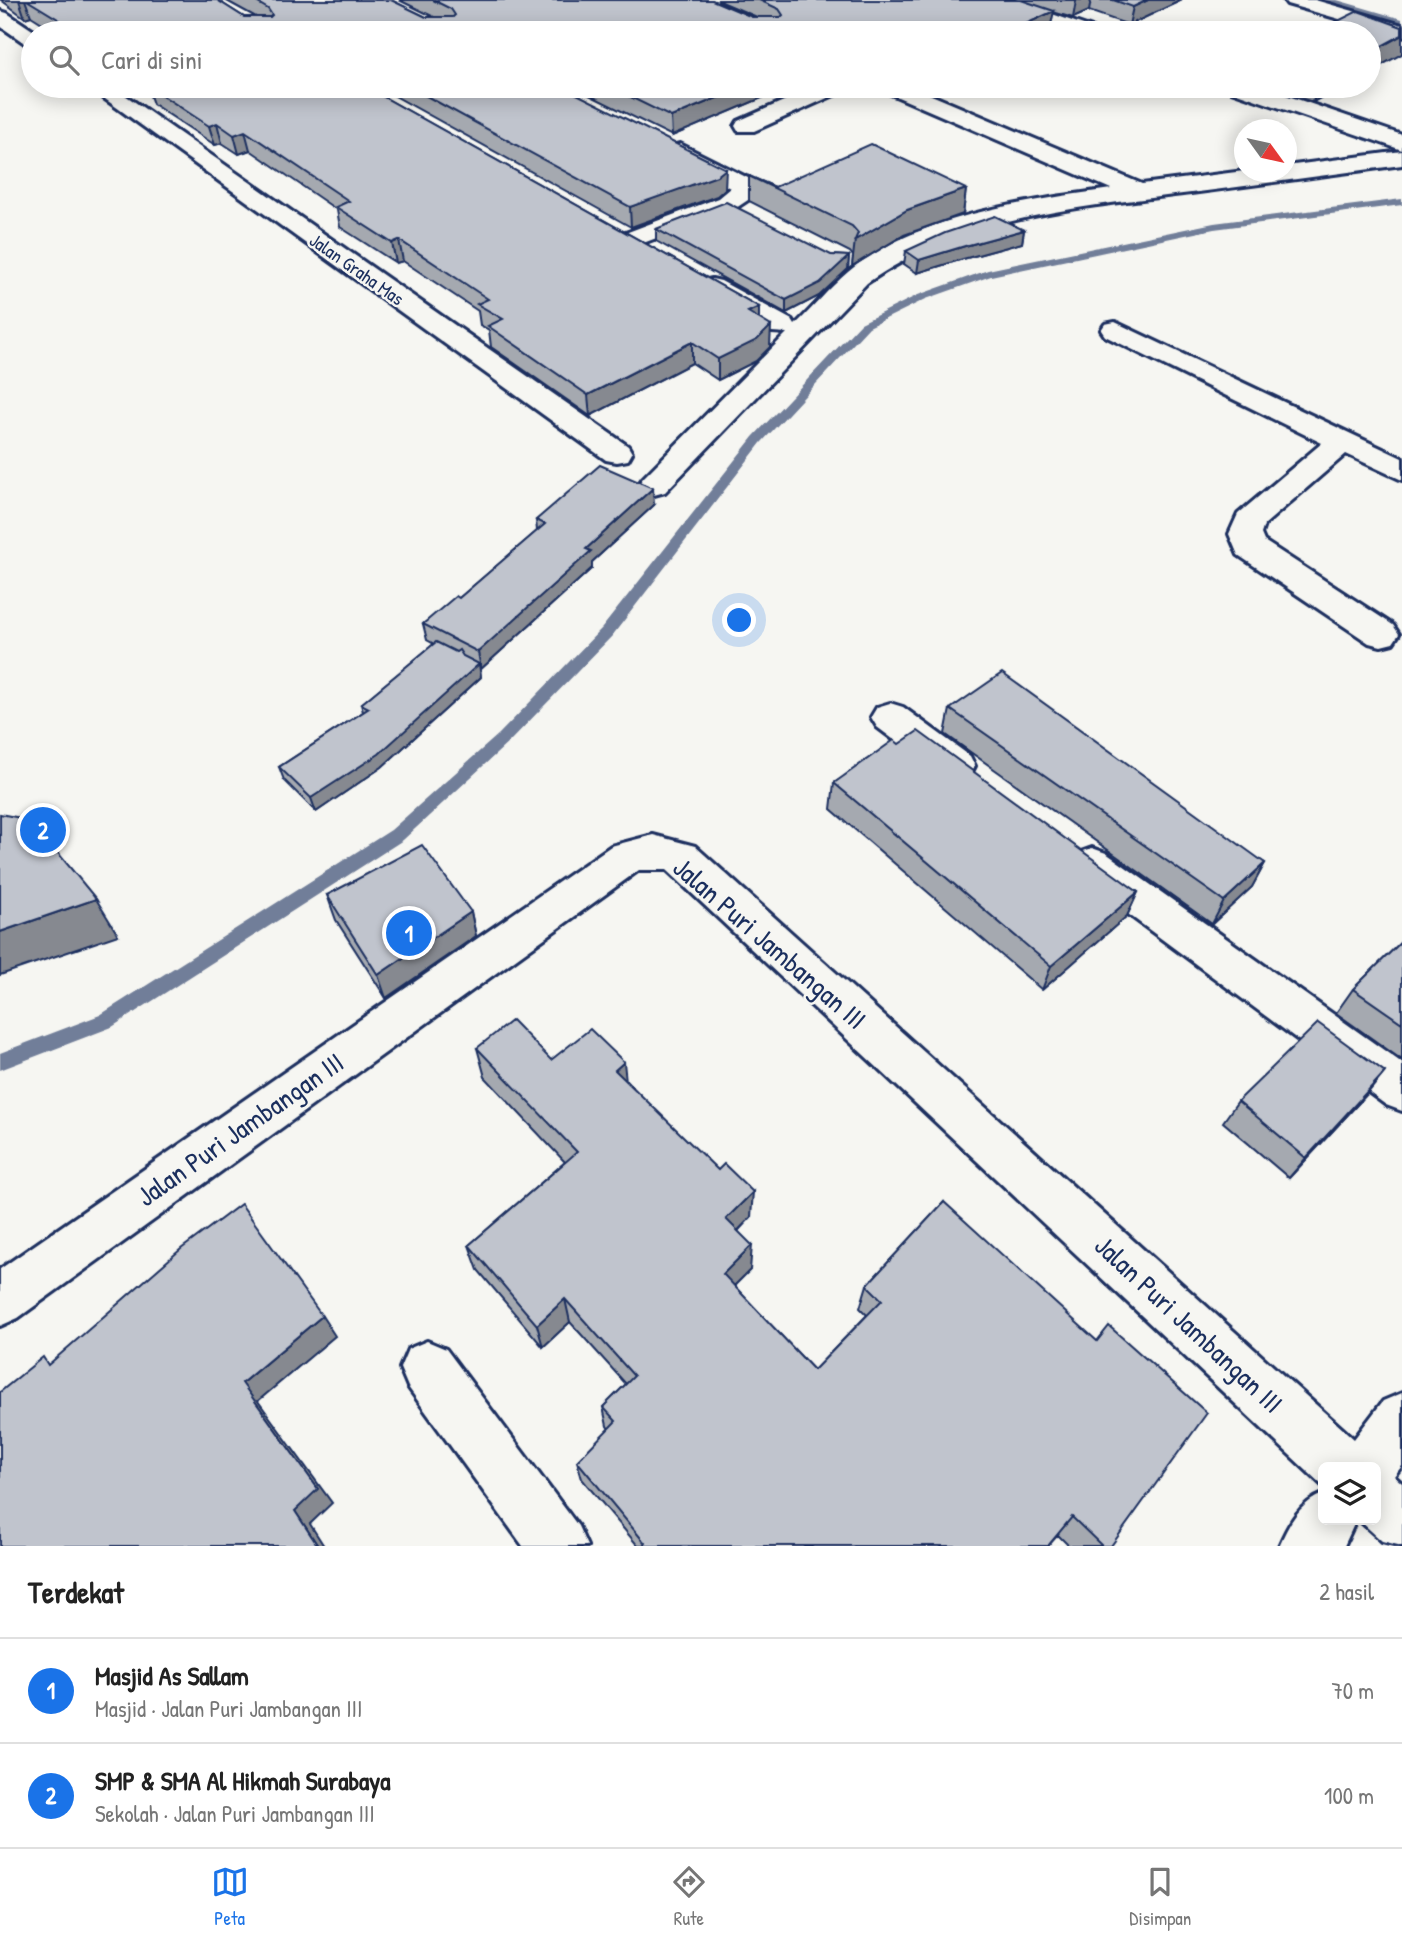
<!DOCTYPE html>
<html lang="id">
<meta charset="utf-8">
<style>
:root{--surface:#fff;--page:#f2f2f2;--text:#222;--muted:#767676;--line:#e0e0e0;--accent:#1a73e8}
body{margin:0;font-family:"Patrick Hand",sans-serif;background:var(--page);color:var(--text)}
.controls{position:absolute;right:21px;bottom:21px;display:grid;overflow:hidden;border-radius:10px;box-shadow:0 4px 18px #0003}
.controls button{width:63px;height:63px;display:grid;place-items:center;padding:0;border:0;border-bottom:2px solid var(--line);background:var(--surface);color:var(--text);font:35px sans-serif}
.compass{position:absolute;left:1234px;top:119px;width:63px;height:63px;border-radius:50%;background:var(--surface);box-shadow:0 4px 18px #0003;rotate:123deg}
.you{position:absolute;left:740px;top:621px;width:24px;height:24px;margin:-18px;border:5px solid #fff;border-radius:50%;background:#1a73e8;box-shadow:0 0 0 10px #1a73e833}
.badge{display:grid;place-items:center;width:46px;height:46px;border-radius:50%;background:var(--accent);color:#fff;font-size:23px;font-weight:700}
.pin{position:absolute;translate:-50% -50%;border:4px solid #fff;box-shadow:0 2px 7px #0006}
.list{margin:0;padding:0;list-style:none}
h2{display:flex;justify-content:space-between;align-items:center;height:91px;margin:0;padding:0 28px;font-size:30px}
h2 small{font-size:23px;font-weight:400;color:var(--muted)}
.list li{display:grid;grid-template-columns:46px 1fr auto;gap:21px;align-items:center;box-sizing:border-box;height:105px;padding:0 28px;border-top:2px solid var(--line)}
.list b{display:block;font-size:26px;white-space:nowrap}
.list p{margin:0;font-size:23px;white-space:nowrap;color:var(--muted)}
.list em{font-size:23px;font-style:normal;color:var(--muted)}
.icon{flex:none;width:38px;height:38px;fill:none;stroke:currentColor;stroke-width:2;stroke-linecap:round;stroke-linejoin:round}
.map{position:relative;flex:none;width:1402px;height:1546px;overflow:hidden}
.search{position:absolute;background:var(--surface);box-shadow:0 4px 18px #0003;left:21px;right:21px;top:21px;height:77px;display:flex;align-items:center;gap:18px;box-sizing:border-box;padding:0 24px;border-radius:38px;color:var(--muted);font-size:26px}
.sheet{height:301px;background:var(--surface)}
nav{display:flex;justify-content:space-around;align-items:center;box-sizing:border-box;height:98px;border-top:2px solid var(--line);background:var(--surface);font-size:19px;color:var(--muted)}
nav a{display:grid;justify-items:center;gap:4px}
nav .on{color:var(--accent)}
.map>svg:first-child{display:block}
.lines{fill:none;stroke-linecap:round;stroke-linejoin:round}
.stream{fill:#717e99;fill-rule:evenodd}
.minor-casing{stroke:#1b2f5e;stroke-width:6}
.minor{fill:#f6f6f2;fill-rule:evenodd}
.wall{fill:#a5a9b0;stroke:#1b2f5e;stroke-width:2}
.shaded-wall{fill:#868990;stroke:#1b2f5e;stroke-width:2}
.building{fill:#c0c4cd;stroke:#1b2f5e;stroke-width:2}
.labels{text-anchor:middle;stroke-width:5;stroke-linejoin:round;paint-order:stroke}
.far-street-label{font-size:19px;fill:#1b2f5e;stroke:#f6f6f2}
.near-street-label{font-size:28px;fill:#1b2f5e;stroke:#f6f6f2}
</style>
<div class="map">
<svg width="1402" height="1546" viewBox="0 0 1402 1546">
<rect width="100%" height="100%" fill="#f6f6f2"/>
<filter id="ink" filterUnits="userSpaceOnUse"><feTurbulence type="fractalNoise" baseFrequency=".0143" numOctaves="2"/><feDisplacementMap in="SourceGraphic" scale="14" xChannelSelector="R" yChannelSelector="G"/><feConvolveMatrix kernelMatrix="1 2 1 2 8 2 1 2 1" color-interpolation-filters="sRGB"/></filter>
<g filter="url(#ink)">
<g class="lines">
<g class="stream">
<path d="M 1324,0 L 1337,0 L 1402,19 L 1402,24 Z"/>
<path d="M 1402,199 L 1402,205 L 1214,229 L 991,276 L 926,299 L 869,327 L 761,443 L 612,636 L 509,742 L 403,840 L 112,1027 L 0,1070 L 0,1053 L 100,1015 L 391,830 L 499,734 L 602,628 L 753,437 L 861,323 L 918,295 L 988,270 L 1214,223 Z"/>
</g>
<g class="minor-casing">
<g id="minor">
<path d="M 983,0 L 1012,0 L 1095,29 L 1098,33 L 1069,33 L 986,4 Z"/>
<path d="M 1284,0 L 1315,0 L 1402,25 L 1402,37 L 1287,4 Z"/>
<path d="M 0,11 L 7,13 L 37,33 L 33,33 L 33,46 L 26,44 L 0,26 Z"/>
<path d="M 87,86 L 112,86 L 628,446 L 632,453 L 628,460 L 617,462 L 606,460 Z"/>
<path d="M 818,86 L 846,86 L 843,91 L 754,131 L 738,131 L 735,126 L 738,121 Z"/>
<path d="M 881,86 L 910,86 L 1142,184 L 1244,171 L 1286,172 L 1286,166 L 1402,151 L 1402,165 C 1332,174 1261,184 1191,193 C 1079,207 962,217 867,283 L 665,492 L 654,495 L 643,492 L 638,485 L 643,478 L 787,333 L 772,332 L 703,293 L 699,287 L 703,281 L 712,279 L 721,281 L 792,320 L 795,325 C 813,308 829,288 848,272 C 914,216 1027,201 1111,189 L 884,91 Z"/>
<path d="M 1228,86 L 1259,86 L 1402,135 L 1402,150 L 1231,91 Z"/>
<path d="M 680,144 L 752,180 L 755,185 L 748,200 L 736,208 L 638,245 L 629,248 L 620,245 L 616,240 L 620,235 L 718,198 L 730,188 L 672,156 L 668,151 L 672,146 Z"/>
<path d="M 1115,322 L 1402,458 L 1402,480 L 1346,454 L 1264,525 L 1261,534 L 1264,541 L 1393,625 L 1399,634 L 1393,643 L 1381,646 L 1369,643 L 1238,555 L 1229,534 L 1238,514 L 1322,443 L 1105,336 L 1101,330 L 1105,324 Z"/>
<path d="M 890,703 L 903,707 L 970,756 L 975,766 L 970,776 L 956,781 L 942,776 L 877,727 L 871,717 L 877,707 Z"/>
<path d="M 653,835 L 695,846 L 1354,1439 L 1383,1401 L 1402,1393 L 1402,1466 L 1394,1476 L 1402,1483 L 1402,1546 L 1382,1541 L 1359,1520 L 1376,1520 L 1376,1467 L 1323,1467 L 1323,1486 L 667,870 L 639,870 L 18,1318 L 0,1326 L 0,1269 L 611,846 Z"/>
<path d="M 1092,848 L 1106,853 L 1402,1063 L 1402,1111 L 1386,1105 L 1078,877 L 1072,865 L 1078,853 Z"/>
<path d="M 427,1341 L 446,1349 L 578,1526 L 587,1546 L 523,1546 L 408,1387 L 400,1368 L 408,1349 Z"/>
<path d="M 1323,1494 L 1323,1520 L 1356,1520 L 1344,1546 L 1279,1546 C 1289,1523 1300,1503 1323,1494 Z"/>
</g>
</g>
<use href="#minor" class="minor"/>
</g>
<g class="wall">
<path d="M 1,0 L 217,0 L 244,17 L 256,17 L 225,0 L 391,0 L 426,17 L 434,17 L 399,0 L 712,0 L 752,17 L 757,17 L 717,0 L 1182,0 L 1129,25 L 1089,11 L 1073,18 L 1053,12 L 1050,29 L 1042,33 L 58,33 L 31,16 L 25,18 Z"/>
<path d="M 142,86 L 364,86 L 759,307 L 759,319 L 770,347 L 756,361 L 718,380 L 692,363 L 590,416 L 491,347 L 489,330 L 480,325 L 478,311 L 403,261 L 396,263 L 340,227 L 337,210 L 250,150 L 239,154 L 222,143 L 215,145 L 153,104 L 148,90 Z"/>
<path d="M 377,86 L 561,86 L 725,189 L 717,196 L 631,227 Z"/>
<path d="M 571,86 L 790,86 L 672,136 Z"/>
<path d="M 1261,86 L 1342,86 L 1313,102 Z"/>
<path d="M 749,176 L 775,187 L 966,189 L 963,214 L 904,235 L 852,266 L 853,256 L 850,252 L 749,201 Z"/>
<path d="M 656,229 L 831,255 L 849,256 L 848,269 L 819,296 L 786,313 L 656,241 Z"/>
<path d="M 1024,230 L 1022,243 L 963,259 L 917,273 L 904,264 L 906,251 Z"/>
<path d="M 654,505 L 592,562 L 592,568 L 481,669 L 480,668 L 481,677 L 382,767 L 316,812 L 284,780 L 279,767 L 363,712 L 361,704 L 434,644 L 427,640 L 423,624 L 459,598 L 537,531 L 536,520 Z"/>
<path d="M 950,709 L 1265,863 L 1252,887 L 1212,924 L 945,734 Z"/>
<path d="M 899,744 L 1138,892 L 1127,916 L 1042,990 L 831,809 L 834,783 Z"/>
<path d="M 327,895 L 471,912 L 476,936 L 386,998 L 336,920 Z"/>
<path d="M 1402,941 L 1402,1060 L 1336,1013 L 1353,989 Z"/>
<path d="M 477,1048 L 551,1060 L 626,1080 L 751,1217 L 738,1231 L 750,1270 L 734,1286 L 814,1370 L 867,1315 L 860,1308 L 867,1285 L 944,1202 L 1111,1546 L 1069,1546 L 1058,1535 L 1048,1546 L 638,1546 L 582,1479 L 577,1461 L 609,1429 L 607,1426 L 603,1407 L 626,1384 L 570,1322 L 543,1347 L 478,1270 L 469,1245 L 565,1162 L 485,1077 Z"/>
<path d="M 1367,1094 L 1289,1178 L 1223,1122 L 1238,1101 Z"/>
</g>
<g class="shaded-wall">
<path d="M 19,0 L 25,0 L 31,16 L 25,18 Z"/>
<path d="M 1077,0 L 1091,0 L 1089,11 L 1073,18 L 1076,1 Z"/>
<path d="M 1148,0 L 1182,0 L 1129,25 L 1133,7 Z"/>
<path d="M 1054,11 L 1050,29 L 1042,33 L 1006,33 Z"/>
<path d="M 1402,35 L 1402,54 L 1369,72 L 1369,53 Z"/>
<path d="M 746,86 L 790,86 L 672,136 L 671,117 Z"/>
<path d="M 1318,86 L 1342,86 L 1313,102 Z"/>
<path d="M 217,123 L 222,143 L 215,145 L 209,126 Z"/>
<path d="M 245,131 L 250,150 L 239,154 L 234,135 Z"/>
<path d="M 726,169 L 725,189 L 717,196 L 631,227 L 630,207 Z"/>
<path d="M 966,189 L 963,214 L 904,235 L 852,266 L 855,240 L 907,210 Z"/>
<path d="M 1024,230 L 1022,243 L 963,259 L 917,273 L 919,260 L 965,246 Z"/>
<path d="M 399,240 L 403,261 L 396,263 L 392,243 Z"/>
<path d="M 849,256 L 848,269 L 819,296 L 786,313 L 786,300 Z"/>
<path d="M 759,307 L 759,327 L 748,312 Z"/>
<path d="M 771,326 L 770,347 L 756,361 L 718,380 L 718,359 Z"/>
<path d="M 692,342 L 692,363 L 590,416 L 588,395 Z"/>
<path d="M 653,488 L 654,505 L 592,562 L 592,568 L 481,669 L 478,652 L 586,549 Z"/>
<path d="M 479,664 L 481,677 L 382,767 L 316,812 L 311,798 Z"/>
<path d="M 1265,863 L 1252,887 L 1212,924 L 1224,901 Z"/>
<path d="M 1138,892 L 1127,916 L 1042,990 L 1051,966 Z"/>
<path d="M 96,899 L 118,935 L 0,975 L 0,932 Z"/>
<path d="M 471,912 L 476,936 L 386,998 L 378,975 Z"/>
<path d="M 624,1062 L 627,1091 L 615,1070 Z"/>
<path d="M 1385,1072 L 1367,1094 L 1289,1178 L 1306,1158 Z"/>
<path d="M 753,1192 L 751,1217 L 725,1244 L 726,1219 Z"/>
<path d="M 752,1245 L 750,1270 L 722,1298 L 723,1274 Z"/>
<path d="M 565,1299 L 570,1322 L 543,1347 L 537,1325 Z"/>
<path d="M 322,1316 L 335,1336 L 258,1401 L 332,1503 L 310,1524 L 324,1546 L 318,1546 L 295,1511 L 242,1383 Z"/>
</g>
<g class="building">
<path d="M 27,0 L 217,0 L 244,17 L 270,17 L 272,15 L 268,9 L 253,0 L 391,0 L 426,17 L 453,17 L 455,15 L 451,9 L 433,0 L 712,0 L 752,17 L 781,17 L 783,15 L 779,9 L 759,0 L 1021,0 L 1054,11 L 1006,33 L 81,33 Z"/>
<path d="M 1113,0 L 1148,0 L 1133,7 Z"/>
<path d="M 1358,11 L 1402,27 L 1402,35 L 1369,53 L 1369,33 L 1314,33 Z"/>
<path d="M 148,86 L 364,86 L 759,307 L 748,312 L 771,326 L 757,340 L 718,359 L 692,342 L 588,395 L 488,326 L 503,319 L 477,304 L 488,299 L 399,240 L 392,243 L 336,207 L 349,201 L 245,131 L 234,135 L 217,123 L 209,126 Z"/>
<path d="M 408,86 L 561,86 L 726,169 L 717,176 L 630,207 Z"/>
<path d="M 608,86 L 746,86 L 671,117 Z"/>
<path d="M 871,144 L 966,189 L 907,210 L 855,240 L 858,233 L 852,226 L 749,176 L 775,187 Z"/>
<path d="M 726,202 L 831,255 L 849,256 L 820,283 L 786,300 L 656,229 Z"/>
<path d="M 995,216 L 1024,230 L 965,246 L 919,260 L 906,251 L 945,233 Z"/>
<path d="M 600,465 L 653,488 L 586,549 L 591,551 L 478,652 L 423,624 L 456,596 L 459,598 L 545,524 L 536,520 Z"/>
<path d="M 436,642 L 456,652 L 459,650 L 463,656 L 479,664 L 379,754 L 311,798 L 279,767 L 369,708 L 361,704 Z"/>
<path d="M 1002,673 L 1265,863 L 1224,901 L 950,709 Z"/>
<path d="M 918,731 L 1138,892 L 1051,966 L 834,783 L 894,740 L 899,744 Z"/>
<path d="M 0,814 L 31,820 L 96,899 L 0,932 Z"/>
<path d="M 422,845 L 471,912 L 378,975 L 327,895 Z"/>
<path d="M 1402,941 L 1402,1023 L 1353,989 Z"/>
<path d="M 512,1020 L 551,1060 L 590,1029 L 624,1062 L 615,1070 L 718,1170 L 724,1164 L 753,1192 L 726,1219 L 752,1245 L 723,1274 L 814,1370 L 882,1300 L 867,1285 L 944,1202 L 1097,1341 L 1109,1326 L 1207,1413 L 1111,1546 L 1102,1546 L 1072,1517 L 1048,1546 L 642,1546 L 645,1543 L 577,1461 L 616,1421 L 603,1407 L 634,1376 L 565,1299 L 537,1325 L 469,1245 L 577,1152 L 477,1048 Z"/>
<path d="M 1318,1023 L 1385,1072 L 1306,1158 L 1238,1101 Z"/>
<path d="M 241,1204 L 322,1316 L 242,1383 L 318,1489 L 295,1511 L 318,1546 L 0,1546 L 0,1392 L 43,1357 L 48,1365 L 181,1249 Z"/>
</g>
</g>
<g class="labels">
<g class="far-street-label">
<text transform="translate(357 269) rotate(35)" y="7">Jalan Graha Mas</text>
</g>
<g class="near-street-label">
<text transform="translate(770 943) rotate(41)" y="10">Jalan Puri Jambangan III</text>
<text transform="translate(240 1129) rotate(-35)" y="10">Jalan Puri Jambangan III</text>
<text transform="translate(1189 1324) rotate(43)" y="10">Jalan Puri Jambangan III</text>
</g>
</g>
</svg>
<div class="controls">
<button><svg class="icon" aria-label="layers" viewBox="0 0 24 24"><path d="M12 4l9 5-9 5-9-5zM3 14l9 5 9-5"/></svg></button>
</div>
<svg class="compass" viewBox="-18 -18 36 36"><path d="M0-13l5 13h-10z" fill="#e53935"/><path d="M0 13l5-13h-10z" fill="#767676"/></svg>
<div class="you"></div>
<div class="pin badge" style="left:409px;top:933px">1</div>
<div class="pin badge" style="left:43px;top:830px">2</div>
<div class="search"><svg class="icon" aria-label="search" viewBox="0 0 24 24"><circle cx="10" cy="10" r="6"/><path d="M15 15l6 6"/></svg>Cari di sini</div>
</div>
<section class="sheet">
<h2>Terdekat<small>2 hasil</small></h2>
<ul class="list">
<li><span class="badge">1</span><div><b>Masjid As Sallam</b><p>Masjid · Jalan Puri Jambangan III</p></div><em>70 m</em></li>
<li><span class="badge">2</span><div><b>SMP &amp; SMA Al Hikmah Surabaya</b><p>Sekolah · Jalan Puri Jambangan III</p></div><em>100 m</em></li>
</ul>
</section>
<nav>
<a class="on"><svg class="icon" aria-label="map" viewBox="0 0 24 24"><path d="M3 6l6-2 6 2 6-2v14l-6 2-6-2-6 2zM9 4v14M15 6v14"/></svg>Peta</a>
<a><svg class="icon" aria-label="directions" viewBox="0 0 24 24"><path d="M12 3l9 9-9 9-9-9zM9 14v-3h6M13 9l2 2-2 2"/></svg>Rute</a>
<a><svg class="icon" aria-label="saved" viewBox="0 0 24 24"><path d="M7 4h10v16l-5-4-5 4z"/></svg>Disimpan</a>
</nav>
